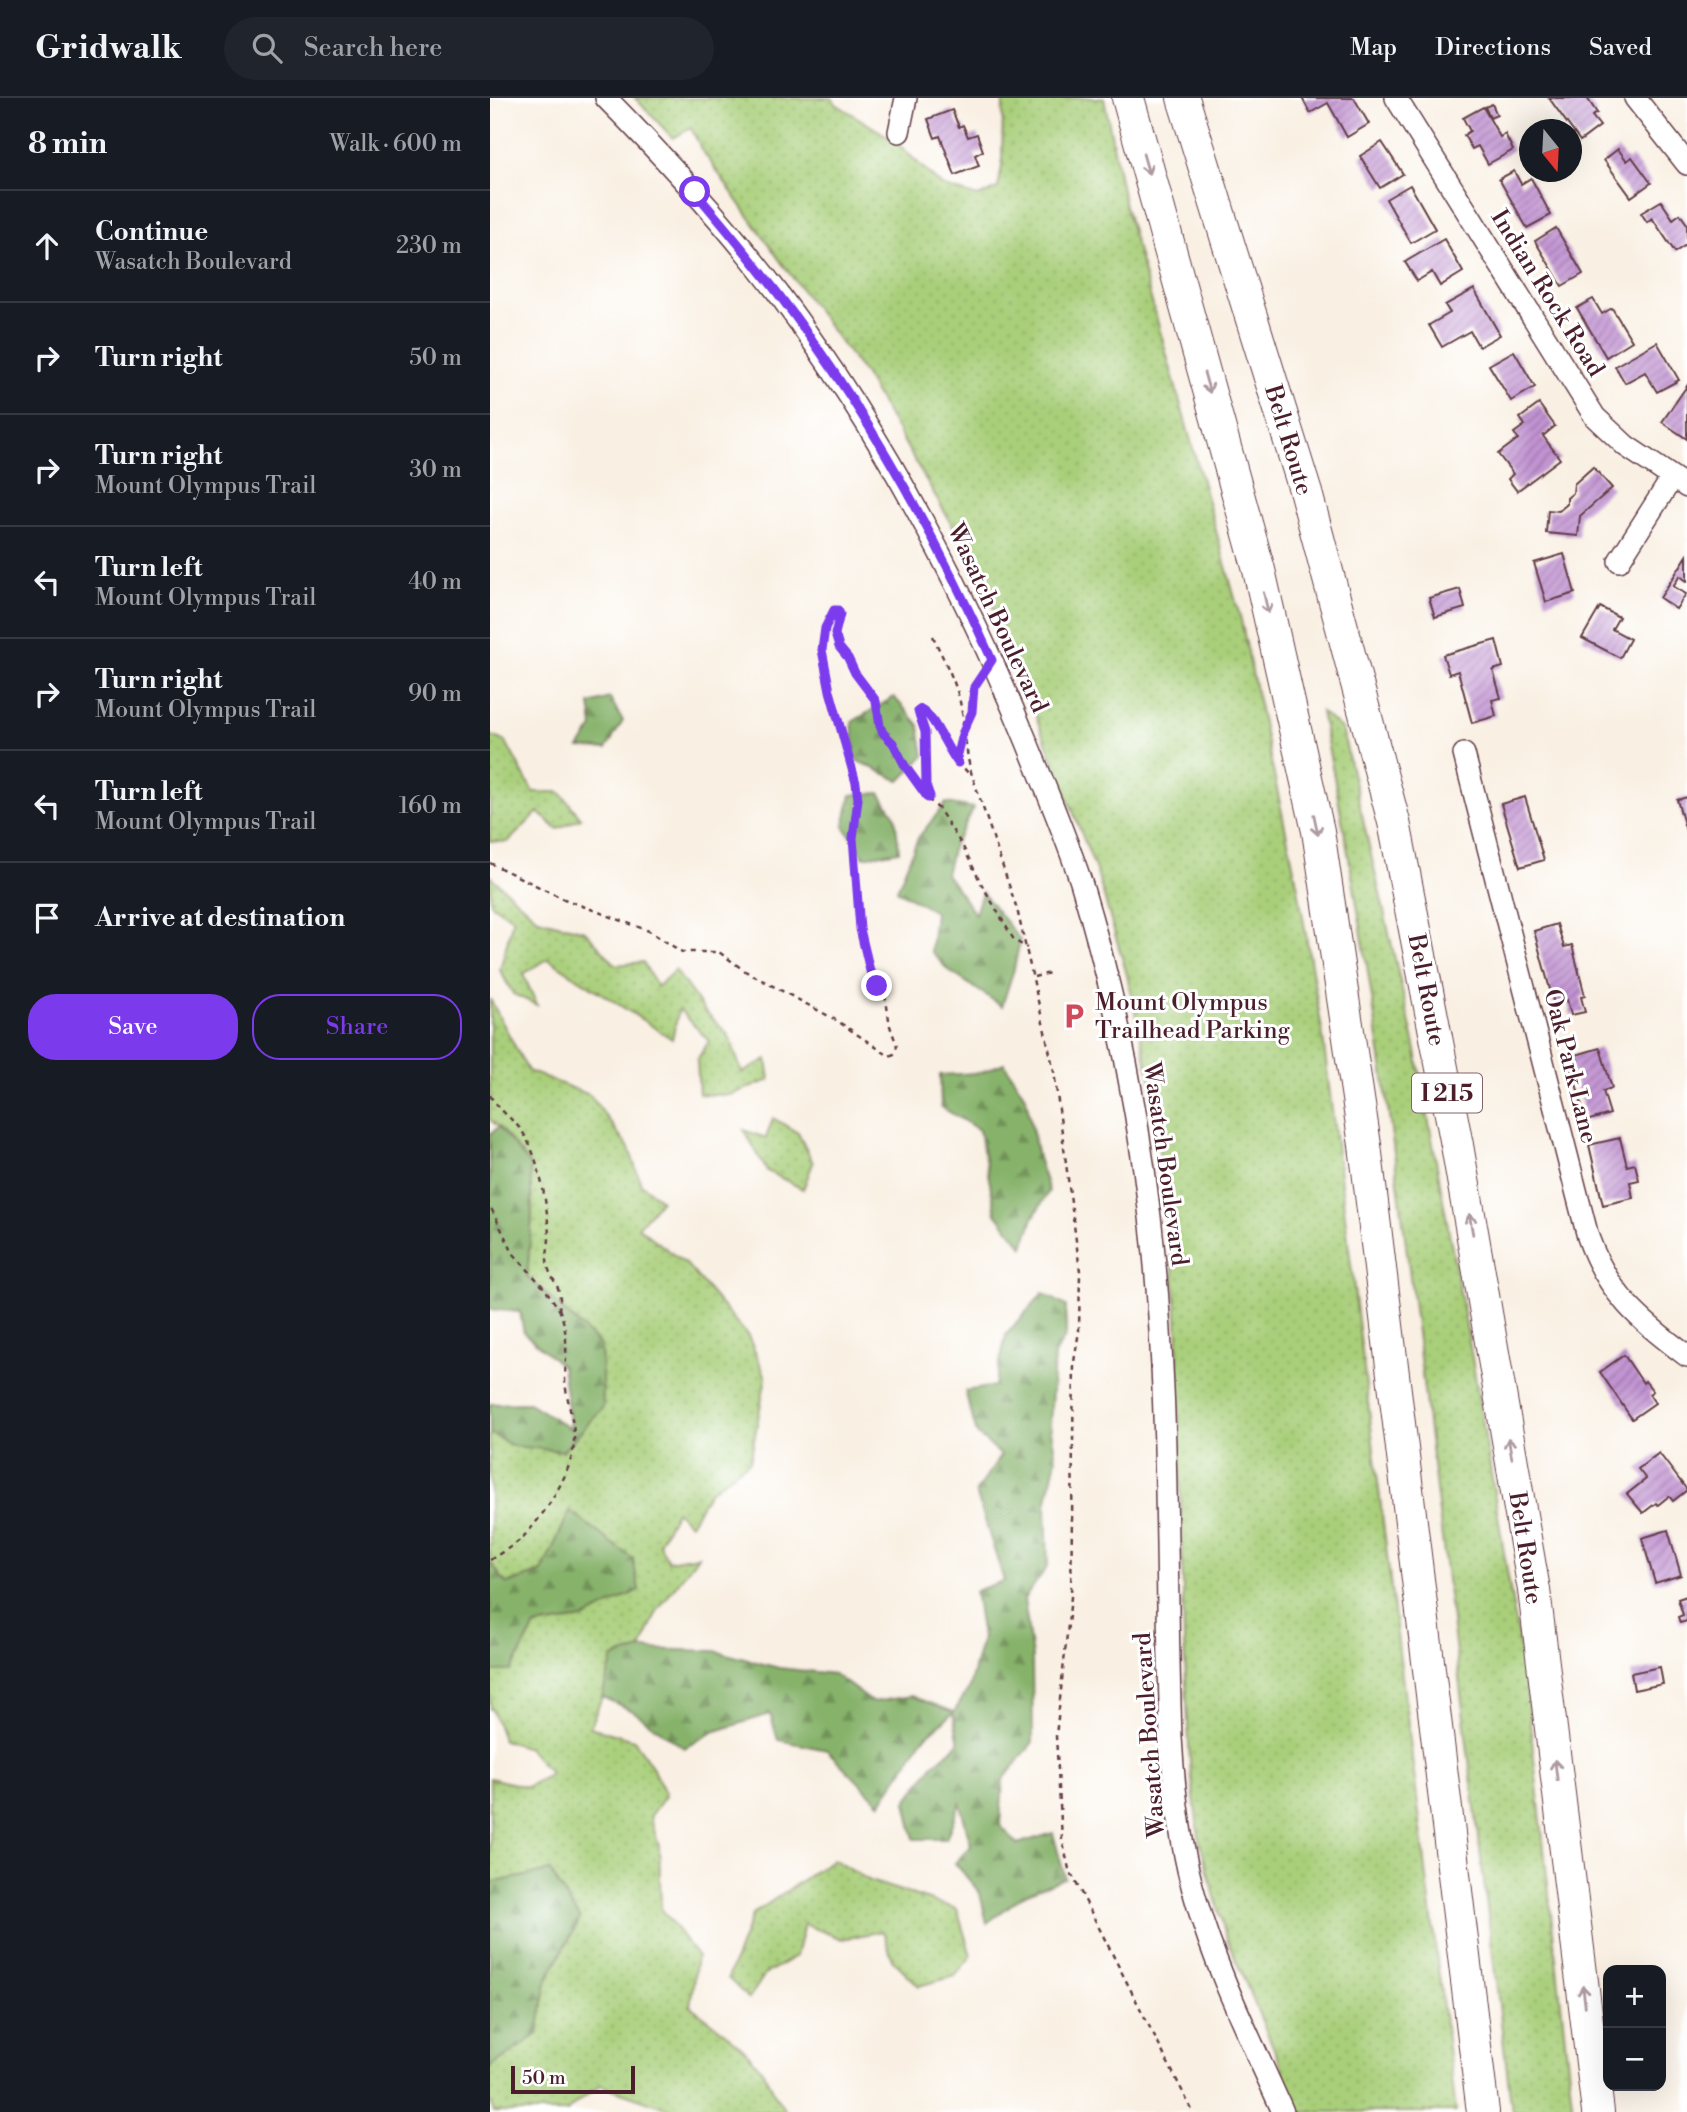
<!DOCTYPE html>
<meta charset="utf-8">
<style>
:root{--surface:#171b24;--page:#20242c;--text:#f1f3f6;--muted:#9ea1a6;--line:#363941;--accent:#7c3aed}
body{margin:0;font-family:"Libre Bodoni",serif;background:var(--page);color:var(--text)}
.controls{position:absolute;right:21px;bottom:21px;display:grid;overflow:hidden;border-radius:14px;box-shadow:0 7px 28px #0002}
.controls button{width:63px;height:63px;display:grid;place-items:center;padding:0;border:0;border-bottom:2px solid var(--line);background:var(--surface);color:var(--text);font:35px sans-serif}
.compass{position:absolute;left:1029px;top:21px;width:63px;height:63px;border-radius:50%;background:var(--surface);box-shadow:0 7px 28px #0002;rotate:162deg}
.scale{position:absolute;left:21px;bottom:18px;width:124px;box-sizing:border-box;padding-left:7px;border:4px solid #4a1f2b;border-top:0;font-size:19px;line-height:24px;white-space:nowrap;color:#4a1f2b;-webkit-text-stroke:5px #fff;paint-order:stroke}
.stop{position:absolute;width:21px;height:21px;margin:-16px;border:5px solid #7c3aed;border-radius:50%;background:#fff}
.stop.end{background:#7c3aed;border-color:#fff;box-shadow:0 2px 7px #0008}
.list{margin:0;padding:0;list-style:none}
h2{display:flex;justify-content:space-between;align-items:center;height:91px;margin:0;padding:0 28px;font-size:30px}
h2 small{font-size:23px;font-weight:400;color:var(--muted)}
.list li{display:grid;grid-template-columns:46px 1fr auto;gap:21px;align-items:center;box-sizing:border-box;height:112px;padding:0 28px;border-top:2px solid var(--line)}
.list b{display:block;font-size:26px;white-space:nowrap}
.list p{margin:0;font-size:23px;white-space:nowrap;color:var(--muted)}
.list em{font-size:23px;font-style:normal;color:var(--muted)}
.actions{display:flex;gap:14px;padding:21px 28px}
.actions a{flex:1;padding:16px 0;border:2px solid var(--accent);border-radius:28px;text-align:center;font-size:24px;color:var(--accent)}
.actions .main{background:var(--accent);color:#fff}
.icon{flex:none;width:38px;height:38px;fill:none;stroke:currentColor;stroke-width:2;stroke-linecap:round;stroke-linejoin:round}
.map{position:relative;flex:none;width:1197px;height:2014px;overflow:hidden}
header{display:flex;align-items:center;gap:42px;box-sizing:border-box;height:98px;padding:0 35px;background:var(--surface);border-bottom:2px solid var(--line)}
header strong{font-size:33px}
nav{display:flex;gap:38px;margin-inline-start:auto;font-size:24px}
.search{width:490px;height:63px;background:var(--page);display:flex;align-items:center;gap:18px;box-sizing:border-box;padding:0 24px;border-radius:38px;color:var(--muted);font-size:26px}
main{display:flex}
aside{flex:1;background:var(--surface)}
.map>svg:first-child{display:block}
.green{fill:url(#green-dots);stroke:#7a7752;stroke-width:2}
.forest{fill:url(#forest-firs);stroke:#68684a;stroke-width:2}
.building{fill:url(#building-hatch)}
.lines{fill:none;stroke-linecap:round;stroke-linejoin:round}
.minor-casing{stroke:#643e47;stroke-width:24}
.highway-casing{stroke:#643e47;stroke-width:34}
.path{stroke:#643e47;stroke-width:2.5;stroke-dasharray:5 5;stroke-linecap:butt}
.minor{stroke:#fff;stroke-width:21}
.highway{stroke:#fff;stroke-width:32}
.oneway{stroke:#ae9aa0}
.route{stroke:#7c3aed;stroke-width:9}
.labels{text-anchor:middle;stroke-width:6;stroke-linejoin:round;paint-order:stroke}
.shield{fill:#fff;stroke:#80626b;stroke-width:2}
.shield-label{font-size:23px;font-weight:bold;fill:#4a1f2b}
.street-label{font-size:24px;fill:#4a1f2b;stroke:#fff}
.poi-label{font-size:24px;fill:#4a1f2b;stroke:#fff;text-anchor:start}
</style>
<header>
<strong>Gridwalk</strong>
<div class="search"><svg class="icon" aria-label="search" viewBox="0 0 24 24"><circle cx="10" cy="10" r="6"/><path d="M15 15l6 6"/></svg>Search here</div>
<nav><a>Map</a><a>Directions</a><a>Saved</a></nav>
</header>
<main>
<aside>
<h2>8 min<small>Walk · 600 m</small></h2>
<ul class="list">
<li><svg class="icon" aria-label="ahead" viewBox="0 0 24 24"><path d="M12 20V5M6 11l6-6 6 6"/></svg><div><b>Continue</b><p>Wasatch Boulevard</p></div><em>230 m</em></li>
<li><svg class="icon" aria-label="right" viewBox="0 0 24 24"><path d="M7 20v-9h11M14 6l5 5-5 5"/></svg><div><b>Turn right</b></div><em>50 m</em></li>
<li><svg class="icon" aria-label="right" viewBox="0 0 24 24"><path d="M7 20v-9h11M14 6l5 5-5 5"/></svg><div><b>Turn right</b><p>Mount Olympus Trail</p></div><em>30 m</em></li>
<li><svg class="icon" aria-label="left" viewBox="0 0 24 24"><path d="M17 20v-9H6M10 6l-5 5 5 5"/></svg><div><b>Turn left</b><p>Mount Olympus Trail</p></div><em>40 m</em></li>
<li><svg class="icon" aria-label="right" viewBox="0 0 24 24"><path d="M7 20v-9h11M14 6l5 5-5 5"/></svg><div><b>Turn right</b><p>Mount Olympus Trail</p></div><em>90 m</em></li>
<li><svg class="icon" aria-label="left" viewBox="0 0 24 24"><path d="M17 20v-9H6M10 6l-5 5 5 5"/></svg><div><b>Turn left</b><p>Mount Olympus Trail</p></div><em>160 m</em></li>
<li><svg class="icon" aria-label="arrive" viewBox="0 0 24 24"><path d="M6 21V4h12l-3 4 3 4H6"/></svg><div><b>Arrive at destination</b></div></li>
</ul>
<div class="actions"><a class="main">Save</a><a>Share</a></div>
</aside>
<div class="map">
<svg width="1197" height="2014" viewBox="0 0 1197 2014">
<defs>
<pattern id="green-dots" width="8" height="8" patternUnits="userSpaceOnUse" patternTransform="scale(1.75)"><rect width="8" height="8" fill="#a9cf7a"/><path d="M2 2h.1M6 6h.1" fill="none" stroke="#93b16a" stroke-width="1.8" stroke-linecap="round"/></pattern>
<pattern id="forest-firs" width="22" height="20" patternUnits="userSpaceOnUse" patternTransform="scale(1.75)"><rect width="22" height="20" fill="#86b26a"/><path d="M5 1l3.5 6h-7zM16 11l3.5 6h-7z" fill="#709057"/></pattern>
<pattern id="building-hatch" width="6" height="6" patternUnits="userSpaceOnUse" patternTransform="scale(1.75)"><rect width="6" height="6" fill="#c193d2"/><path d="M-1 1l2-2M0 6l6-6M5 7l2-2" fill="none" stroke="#9f77ab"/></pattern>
</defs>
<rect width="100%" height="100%" fill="#fff"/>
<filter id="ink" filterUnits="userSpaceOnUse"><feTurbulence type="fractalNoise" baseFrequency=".0143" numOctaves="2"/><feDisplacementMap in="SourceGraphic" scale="14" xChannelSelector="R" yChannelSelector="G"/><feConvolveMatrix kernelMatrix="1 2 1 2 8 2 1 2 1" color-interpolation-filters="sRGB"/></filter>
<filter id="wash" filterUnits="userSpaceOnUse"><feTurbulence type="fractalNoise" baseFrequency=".00686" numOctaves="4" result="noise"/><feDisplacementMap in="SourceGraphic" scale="28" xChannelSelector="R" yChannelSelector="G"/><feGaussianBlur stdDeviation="1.57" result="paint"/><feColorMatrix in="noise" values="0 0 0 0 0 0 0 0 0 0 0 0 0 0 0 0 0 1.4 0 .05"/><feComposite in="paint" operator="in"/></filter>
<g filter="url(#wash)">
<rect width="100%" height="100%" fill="#f9f0e3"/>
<g class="green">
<path d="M 145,0 L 342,0 L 346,6 L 405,43 L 452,88 L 488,99 L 508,90 L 512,68 L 513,0 L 614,0 L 635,108 L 751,522 L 808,790 L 832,932 L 966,2014 L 811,2014 L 736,1839 L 709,1741 L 700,1665 L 694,1544 L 687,1215 L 680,1138 L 660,980 L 637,877 L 607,775 L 489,473 L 375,277 L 291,164 L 212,52 L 201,30 L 183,40 Z"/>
<path d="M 831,614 L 852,631 L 925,948 L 982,1260 L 1036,1588 L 1083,2014 L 1022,2014 C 994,1779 965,1544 936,1309 C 908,1076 879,844 831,614 Z"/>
<path d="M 0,637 L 16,644 L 43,694 L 70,694 L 91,720 L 67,731 L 48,714 L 18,744 L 0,743 Z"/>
<path d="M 0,778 L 48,821 L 95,833 L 126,867 L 153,864 L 167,889 L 185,872 L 214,912 L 239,937 L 252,975 L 277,961 L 280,982 L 240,997 L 209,996 L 207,962 L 219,943 L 189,911 L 182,941 L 58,861 L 33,876 L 47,907 L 23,896 L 10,872 L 23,821 L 1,806 Z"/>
<path d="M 0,901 L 38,973 L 100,997 L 139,1050 L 151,1086 L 171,1102 L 148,1129 L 197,1167 L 258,1238 L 276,1279 L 260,1363 L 219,1394 L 200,1426 L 186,1413 L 169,1445 L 178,1463 L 208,1458 L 167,1513 L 151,1551 L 123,1560 L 112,1599 L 100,1629 L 144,1642 L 161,1667 L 176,1697 L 160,1719 L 169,1748 L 171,1810 L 207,1858 L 200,1908 C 224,1926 253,1946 271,1971 C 282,1984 284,2002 297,2014 L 188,2014 L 111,1987 L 87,2004 L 77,2014 L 4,2014 L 0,2004 L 0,1969 L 48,1936 L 57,1881 L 90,1821 L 60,1773 L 0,1785 L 0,1680 L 37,1689 L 61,1676 L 38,1650 L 13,1642 L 2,1611 L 0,1611 L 0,1573 L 21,1573 L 45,1528 L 93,1521 L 80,1413 L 52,1474 L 16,1486 L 0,1464 L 0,1335 L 23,1348 L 73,1352 L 113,1309 L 111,1248 L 37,1178 L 42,1118 L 40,1068 L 9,1029 L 0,1022 Z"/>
<path d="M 283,1020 L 308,1035 L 323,1065 L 313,1091 L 277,1073 L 254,1032 L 276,1040 Z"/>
<path d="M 343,1761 L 380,1783 L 467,1811 L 481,1858 L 465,1878 L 429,1888 L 402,1861 L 393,1833 L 352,1841 L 314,1826 L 306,1858 L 275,1876 L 259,1901 L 238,1880 L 262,1817 Z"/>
</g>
<g class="forest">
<path d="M 404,599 L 429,627 L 434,658 L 410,683 L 366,662 L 362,624 Z"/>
<path d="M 120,600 L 133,623 L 116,651 L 89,650 L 103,629 L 100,606 Z"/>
<path d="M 390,695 L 405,718 L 409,753 L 374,759 L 354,728 L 361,697 Z"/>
<path d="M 456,705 L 484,710 L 463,748 L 456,776 L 485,816 L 492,794 L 530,842 L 524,871 L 512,908 L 458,872 L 441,853 L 445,814 L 407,792 L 428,740 Z"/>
<path d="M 514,965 L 536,1000 L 548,1060 L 559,1093 L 543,1120 L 533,1149 L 506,1115 L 489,1032 L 451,1009 L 450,977 L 489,975 Z"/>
<path d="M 9,1029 L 40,1067 L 42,1118 L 37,1178 L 111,1248 L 113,1309 L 73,1353 L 23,1348 L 0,1335 L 0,1306 L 39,1305 L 81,1331 L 72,1268 L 34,1235 L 30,1214 L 0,1211 L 0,1036 Z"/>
<path d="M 553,1195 L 576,1208 L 576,1237 L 564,1257 L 560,1327 L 566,1361 L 556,1407 L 558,1468 L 534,1501 L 542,1559 L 543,1644 L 513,1682 L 510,1727 L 527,1746 L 563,1735 L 575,1780 L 535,1796 L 497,1825 L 490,1795 L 465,1765 L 481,1748 L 470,1705 L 456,1741 L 424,1741 L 416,1704 L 443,1667 L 469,1645 L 463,1615 L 433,1641 L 390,1706 L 337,1652 L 288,1642 L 280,1616 L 223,1634 L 194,1650 L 143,1613 L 112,1599 L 123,1560 L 151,1551 L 225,1553 L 289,1570 L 344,1576 L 382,1604 L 422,1598 L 464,1614 L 479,1590 L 492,1540 L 485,1493 L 514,1483 L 486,1394 L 511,1357 L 487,1336 L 475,1293 L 505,1288 L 516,1237 Z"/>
<path d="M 80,1413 L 143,1461 L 149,1492 L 93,1521 L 45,1528 L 21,1573 L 0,1573 L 0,1464 L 17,1486 L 52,1474 Z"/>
<path d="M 60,1773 L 90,1821 L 57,1881 L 48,1936 L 0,1969 L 0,1785 Z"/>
</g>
<g id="blocks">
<g class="building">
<path d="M 812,0 L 864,0 L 879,26 L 857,39 L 838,5 L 820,15 Z"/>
<path d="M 1059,0 L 1097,0 L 1107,15 L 1102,18 L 1110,28 L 1090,43 Z"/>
<path d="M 1002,6 L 1007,17 L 1000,20 L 995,9 Z"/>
<path d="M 993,9 L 1010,39 L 1015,36 L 1023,52 L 998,66 L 988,48 L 982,51 L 974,37 L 980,33 L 973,20 Z"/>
<path d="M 462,12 L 469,29 L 473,27 L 478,39 L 487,36 L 493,53 L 485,57 L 489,68 L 465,77 L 450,38 L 445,40 L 438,21 Z"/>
<path d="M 892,44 L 913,76 L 890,90 L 870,58 Z"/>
<path d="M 1128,51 L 1137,63 L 1142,59 L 1161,85 L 1141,99 L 1114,62 Z"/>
<path d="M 1024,73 L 1031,86 L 1041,80 L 1061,117 L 1037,130 L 1009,81 Z"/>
<path d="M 920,87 L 945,131 L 921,145 L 896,101 Z"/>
<path d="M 1171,103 L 1183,121 L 1190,116 L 1197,126 L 1197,146 L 1185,154 L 1162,120 L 1157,124 L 1151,115 Z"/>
<path d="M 1066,130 L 1093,176 L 1072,188 L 1045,143 Z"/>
<path d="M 954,141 L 973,174 L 950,188 L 942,174 L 927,183 L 915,164 Z"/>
<path d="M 984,191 L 1010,237 L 989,249 L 980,233 L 952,249 L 939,227 L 960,215 L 955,207 Z"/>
<path d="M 1103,201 L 1112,216 L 1122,210 L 1142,243 L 1116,259 L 1087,210 Z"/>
<path d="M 1167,244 L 1189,282 L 1167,294 L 1155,274 L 1135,285 L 1125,268 Z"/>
<path d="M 1024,253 L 1045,289 L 1021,303 L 999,267 Z"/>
<path d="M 1197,288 L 1197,341 L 1172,324 Z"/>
<path d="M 1049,306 L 1065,328 L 1053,338 L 1070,361 L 1027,393 L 1018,381 L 1023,376 L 1008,356 L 1028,341 L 1024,335 L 1035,327 L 1030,320 Z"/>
<path d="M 1103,369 L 1122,390 L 1090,418 L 1088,438 L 1056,435 L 1058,412 L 1069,413 L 1077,406 L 1077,400 L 1083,395 L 1084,386 Z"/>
<path d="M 1074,456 L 1085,495 L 1056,504 L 1044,465 Z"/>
<path d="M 1197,458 L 1197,483 L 1190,478 L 1183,488 L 1196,496 L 1186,511 L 1170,500 Z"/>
<path d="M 970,491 L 975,510 L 945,519 L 939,500 Z"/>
<path d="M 1110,509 L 1129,519 L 1122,531 L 1140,541 L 1130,560 L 1092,540 Z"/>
<path d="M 1006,542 L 1013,569 L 1003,572 L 1011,600 L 1002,602 L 1006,618 L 982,625 L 968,573 L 959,576 L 953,557 Z"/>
<path d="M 1035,699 L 1054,762 L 1030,769 L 1011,706 Z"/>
<path d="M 1197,699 L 1197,733 L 1196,733 L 1187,702 Z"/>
<path d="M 1067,826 L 1074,849 L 1082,847 L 1095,898 L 1091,899 L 1095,914 L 1081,917 L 1077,902 L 1064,906 L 1044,833 Z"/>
<path d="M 1110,950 L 1122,990 L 1113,993 L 1120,1016 L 1096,1023 L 1079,959 Z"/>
<path d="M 1130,1040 L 1137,1068 L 1145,1066 L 1149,1082 L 1140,1084 L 1143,1100 L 1113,1107 L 1099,1047 Z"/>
<path d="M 1134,1257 L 1153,1285 L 1155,1283 L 1163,1293 L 1159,1296 L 1165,1305 L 1142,1321 L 1110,1274 Z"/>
<path d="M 1169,1355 L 1197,1392 L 1183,1403 L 1179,1398 L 1168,1407 L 1166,1405 L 1153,1415 L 1137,1396 L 1156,1381 L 1148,1371 Z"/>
<path d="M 1178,1432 L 1191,1477 L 1165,1485 L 1152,1440 Z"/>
<path d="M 1197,1498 L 1197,1523 L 1190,1525 L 1188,1519 L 1193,1517 L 1188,1501 Z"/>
<path d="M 1170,1569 L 1173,1586 L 1144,1592 L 1141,1575 Z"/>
</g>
</g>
</g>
<g filter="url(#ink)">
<use href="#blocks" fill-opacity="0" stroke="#643e47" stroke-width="2"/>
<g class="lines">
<g class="minor-casing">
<g id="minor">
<path d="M 116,0 C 177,62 236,126 288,195 C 391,333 471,484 536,642 C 555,689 575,736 591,784 C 625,896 648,1011 661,1127 C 680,1297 675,1468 681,1639 C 684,1694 690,1749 706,1802 C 727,1875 762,1944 793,2014"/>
<path d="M 906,0 L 1105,319 L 1136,348 L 1197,389"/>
<path d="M 1145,0 L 1197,66"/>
<path d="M 409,34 L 416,0"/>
<path d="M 1129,463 L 1182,380"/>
<path d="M 974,656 L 1098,1139 C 1118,1196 1150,1223 1197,1258"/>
</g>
</g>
<g class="highway-casing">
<g id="highway">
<path d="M 638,0 L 769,472 L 828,733 L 875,1047 L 993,2014"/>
<path d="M 693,0 L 816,395 L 904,724 L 967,1047 L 1044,1492 L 1108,2014"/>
</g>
</g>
<g class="path">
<path d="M 443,538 C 452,559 465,581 470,604 C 475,627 475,651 481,674 L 527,811 L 564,973 L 590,1173 L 589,1233 L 584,1264 L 581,1499 L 566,1638 L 572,1741 L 579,1771 L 703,2014"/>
<path d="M 468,665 L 467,656 L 472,636 L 482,614 L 482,596 L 489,579"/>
<path d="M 438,701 L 449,711 L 473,749 L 492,787 L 524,842 L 537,850"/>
<path d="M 0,765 L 74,801 L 159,833 L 192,854 L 229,854 L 255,873 L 346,922 L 399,958 L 404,956 L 407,948 L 400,928 L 396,902 L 381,877 L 370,831 L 363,740 L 368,701 L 366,685 L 340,593 L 332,552 L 335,530 L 344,512 L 348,512 L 350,516 L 345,532 L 349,549 L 358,560 L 365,575 L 377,588 L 386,603 L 391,631 L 403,645 L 414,668 L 436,700 L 440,698 L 436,687 L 435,634 L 430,612 L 438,615 L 462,657 L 480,677"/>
<path d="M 544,879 L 563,874"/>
<path d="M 0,997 C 8,1013 26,1022 35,1038 C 50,1063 58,1111 59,1139 C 59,1146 57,1154 57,1161 C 58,1184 74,1184 69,1211 L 55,1191 L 23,1155 L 0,1108"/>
<path d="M 0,1462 C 10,1455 22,1449 31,1441 C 52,1421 84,1373 84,1343 C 85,1324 75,1297 75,1280 C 76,1256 79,1234 69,1211"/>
</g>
<use href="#minor" class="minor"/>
<use href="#highway" class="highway"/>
</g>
<defs><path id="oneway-shaft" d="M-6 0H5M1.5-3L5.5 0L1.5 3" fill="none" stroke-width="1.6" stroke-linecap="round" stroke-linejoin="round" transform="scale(1.75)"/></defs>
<g class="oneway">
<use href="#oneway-shaft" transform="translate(656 66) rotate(74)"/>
<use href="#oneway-shaft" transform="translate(717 285) rotate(74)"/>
<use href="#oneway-shaft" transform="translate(776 505) rotate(77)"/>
<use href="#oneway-shaft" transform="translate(826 727) rotate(78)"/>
<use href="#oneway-shaft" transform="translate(981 1126) rotate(-100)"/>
<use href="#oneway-shaft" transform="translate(1020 1350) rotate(-100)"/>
<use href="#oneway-shaft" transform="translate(1066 1672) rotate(-97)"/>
<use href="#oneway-shaft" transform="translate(1094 1898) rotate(-97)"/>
</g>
</g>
<g class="lines" filter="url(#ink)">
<path class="route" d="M 205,94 C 233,127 260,159 286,193 C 373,306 443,432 502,562 L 484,589 L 482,614 L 472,636 L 467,656 L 468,665 C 457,652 444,617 431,611 L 428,613 L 435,634 L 436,687 L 440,698 L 438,700 L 415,668 L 403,645 L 393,635 L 390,628 L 386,603 L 365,575 L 358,560 L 349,549 L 345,536 L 350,516 L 348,512 L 344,512 L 335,530 L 332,552 L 340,593 L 366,685 L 368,701 L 363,740 L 370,831 L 381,877 L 387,888"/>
</g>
<defs>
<g id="parking-bare" transform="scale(2.1)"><path d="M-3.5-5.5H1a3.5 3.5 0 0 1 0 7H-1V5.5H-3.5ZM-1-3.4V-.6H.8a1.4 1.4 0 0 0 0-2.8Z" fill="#d1495b" stroke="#fff" stroke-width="2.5" paint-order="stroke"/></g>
</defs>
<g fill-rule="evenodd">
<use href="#parking-bare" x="584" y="918"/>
</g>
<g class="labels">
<rect class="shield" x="922" y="975.5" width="70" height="39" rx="5"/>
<g class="shield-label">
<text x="957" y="1003">I 215</text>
</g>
<g class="street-label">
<text transform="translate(1058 195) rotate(58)" y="8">Indian Rock Road</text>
<text transform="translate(799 342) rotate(73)" y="8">Belt Route</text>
<text transform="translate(508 520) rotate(65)" y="8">Wasatch Boulevard</text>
<text transform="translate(937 892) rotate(79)" y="8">Belt Route</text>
<text transform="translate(1081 968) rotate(76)" y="8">Oak Park Lane</text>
<text transform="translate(676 1066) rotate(82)" y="8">Wasatch Boulevard</text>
<text transform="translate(1036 1450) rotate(81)" y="8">Belt Route</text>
<text transform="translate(659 1637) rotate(-94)" y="8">Wasatch Boulevard</text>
</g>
<g class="poi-label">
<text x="605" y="912">Mount Olympus<tspan x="605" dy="28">Trailhead Parking</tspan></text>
</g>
</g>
</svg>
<div class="controls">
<button>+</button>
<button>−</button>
</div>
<svg class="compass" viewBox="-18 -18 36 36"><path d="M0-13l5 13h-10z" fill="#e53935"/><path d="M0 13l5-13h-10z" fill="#9ea1a6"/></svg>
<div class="scale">50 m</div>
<div class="stop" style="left:205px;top:94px"></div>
<div class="stop end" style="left:387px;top:888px"></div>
</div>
</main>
